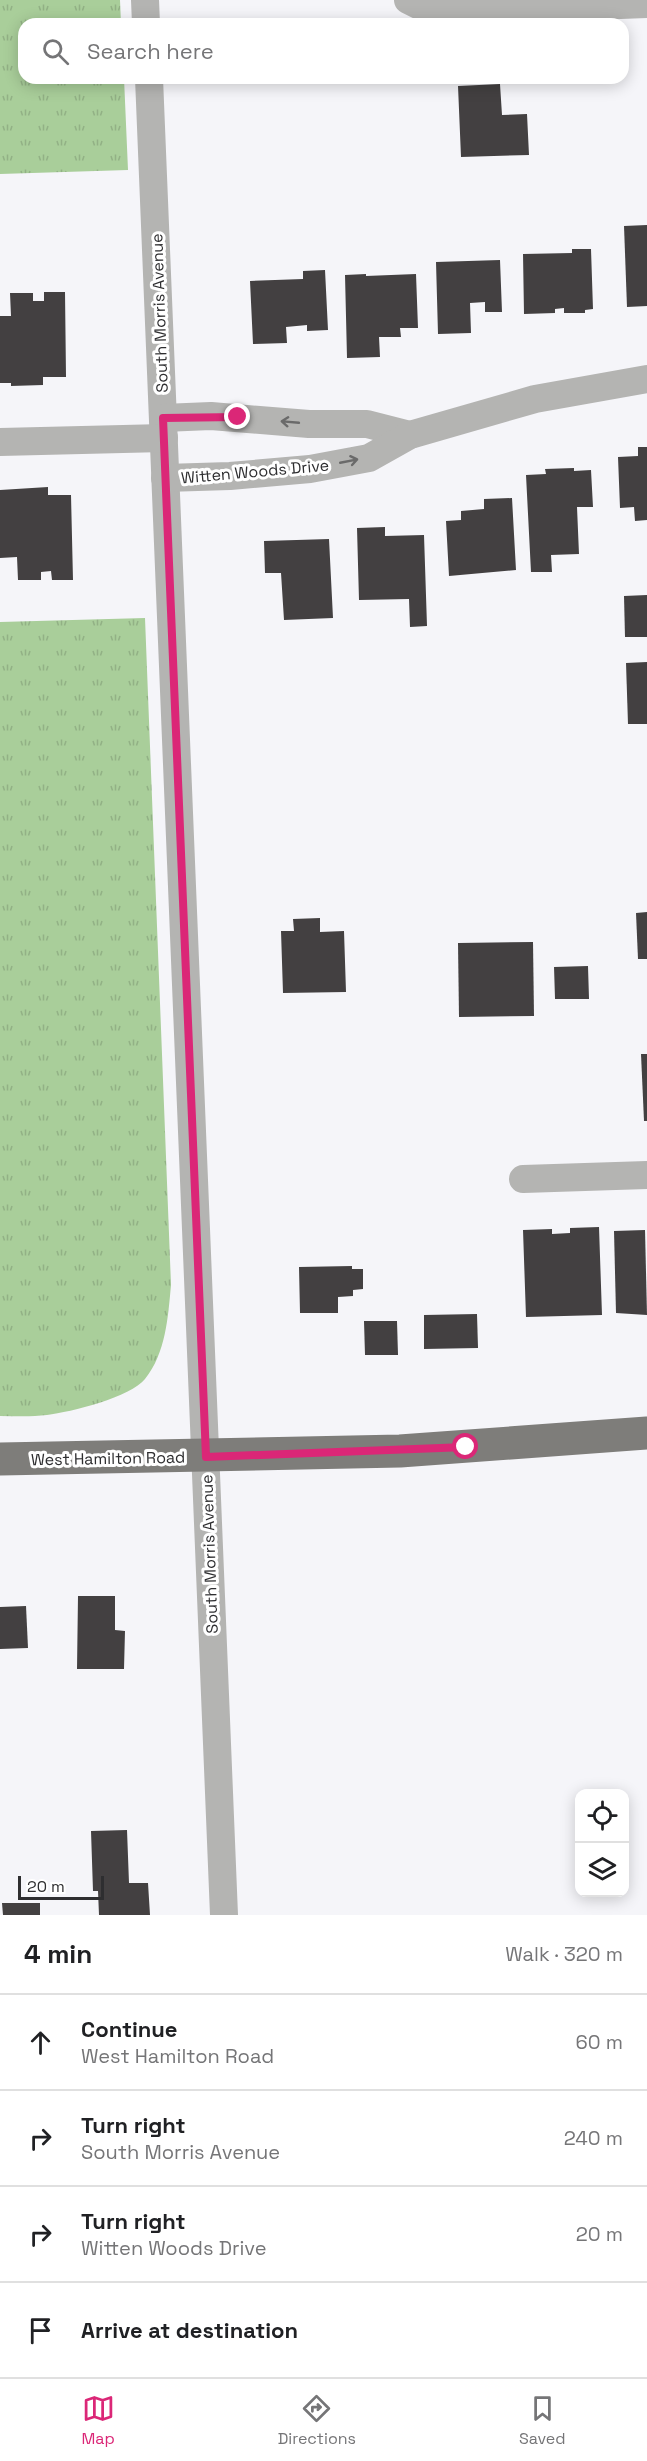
<!DOCTYPE html>
<meta charset="utf-8">
<style>
:root{--surface:#fff;--page:#f2f2f2;--text:#202124;--muted:#757577;--line:#e0e0e0;--accent:#db2777}
body{margin:0;font-family:"Space Grotesk",sans-serif;background:var(--page);color:var(--text)}
.controls{position:absolute;right:18px;bottom:18px;display:grid;overflow:hidden;border-radius:12px;box-shadow:0 3px 15px #0003}
.controls button{width:54px;height:54px;display:grid;place-items:center;padding:0;border:0;border-bottom:2px solid var(--line);background:var(--surface);color:var(--text);font:30px sans-serif}
.scale{position:absolute;left:18px;bottom:15px;width:86px;box-sizing:border-box;padding-left:6px;border:3px solid #2e2e30;border-top:0;font-size:16px;line-height:21px;white-space:nowrap;color:#2e2e30;-webkit-text-stroke:4px #fff;paint-order:stroke}
.stop{position:absolute;width:18px;height:18px;margin:-14px;border:4px solid #db2777;border-radius:50%;background:#fff}
.stop.end{background:#db2777;border-color:#fff;box-shadow:0 2px 6px #0008}
.list{margin:0;padding:0;list-style:none}
h2{display:flex;justify-content:space-between;align-items:center;height:78px;margin:0;padding:0 24px;font-size:26px}
h2 small{font-size:20px;font-weight:400;color:var(--muted)}
.list li{display:grid;grid-template-columns:39px 1fr auto;gap:18px;align-items:center;box-sizing:border-box;height:96px;padding:0 24px;border-top:2px solid var(--line)}
.list b{display:block;font-size:22px;white-space:nowrap}
.list p{margin:0;font-size:20px;white-space:nowrap;color:var(--muted)}
.list em{font-size:20px;font-style:normal;color:var(--muted)}
.icon{flex:none;width:33px;height:33px;fill:none;stroke:currentColor;stroke-width:2;stroke-linecap:round;stroke-linejoin:round}
.map{position:relative;flex:none;width:647px;height:1915px;overflow:hidden}
.search{position:absolute;background:var(--surface);box-shadow:0 3px 15px #0003;left:18px;right:18px;top:18px;height:66px;display:flex;align-items:center;gap:15px;box-sizing:border-box;padding:0 21px;border-radius:18px;color:var(--muted);font-size:22px}
.sheet{height:462px;background:var(--surface)}
nav{display:flex;justify-content:space-around;align-items:center;box-sizing:border-box;height:84px;border-top:2px solid var(--line);background:var(--surface);font-size:16px;color:var(--muted)}
nav a{display:grid;justify-items:center;gap:3px}
nav .on{color:var(--accent)}
.map>svg:first-child{display:block}
.grass{fill:url(#grass-tufts)}
.building{fill:#434041}
.lines{fill:none;stroke-linecap:round;stroke-linejoin:round}
.minor{stroke:#b4b4b2;stroke-width:28}
.major{stroke:#7e7d7a;stroke-width:33}
.oneway{stroke:#6a6a6a}
.route{stroke:#db2777;stroke-width:8}
.labels{text-anchor:middle;stroke-width:6;stroke-linejoin:round;paint-order:stroke}
.street-label{font-size:16px;fill:#2e2e30;stroke:#fff}
</style>
<div class="map">
<svg width="647" height="1915" viewBox="0 0 647 1915">
<defs>
<pattern id="grass-tufts" width="24" height="20" patternUnits="userSpaceOnUse" patternTransform="scale(1.5)"><rect width="24" height="20" fill="#a9ce9a"/><path d="M3 7l-1-3M5 7V3M7 7l1-3M15 17l-1-3M17 17v-4M19 17l1-3" fill="none" stroke="#92b185"/></pattern>
</defs>
<rect width="100%" height="100%" fill="#f5f5f9"/>
<g class="grass">
<path d="M 0,0 L 120,0 L 121,24 L 24,24 L 24,78 L 124,78 L 128,170 L 0,174 Z"/>
<path d="M 145,618 L 171,1285 C 168,1317 166,1353 145,1379 C 131,1397 71,1412 47,1415 C 31,1417 15,1416 0,1416 L 0,622 Z"/>
</g>
<g class="building">
<path d="M 500,84 L 502,115 L 527,114 L 529,155 L 461,157 L 458,86 Z"/>
<path d="M 647,225 L 647,306 L 627,307 L 624,226 Z"/>
<path d="M 572,249 L 591,249 L 593,309 L 585,310 L 585,313 L 564,313 L 564,308 L 555,309 L 555,313 L 524,314 L 523,254 L 572,253 Z"/>
<path d="M 500,260 L 502,312 L 485,312 L 485,302 L 470,303 L 471,333 L 438,334 L 436,262 Z"/>
<path d="M 325,270 L 328,330 L 307,331 L 307,325 L 286,327 L 287,343 L 253,344 L 250,281 L 303,279 L 303,271 Z"/>
<path d="M 366,274 L 366,276 L 416,274 L 418,328 L 400,328 L 401,337 L 379,337 L 380,357 L 347,358 L 345,275 Z"/>
<path d="M 44,292 L 65,292 L 66,377 L 43,377 L 43,385 L 11,386 L 11,383 L 0,383 L 0,316 L 11,316 L 10,293 L 33,293 L 33,301 L 44,301 Z"/>
<path d="M 638,447 L 647,447 L 647,520 L 635,521 L 634,507 L 620,508 L 618,457 L 638,456 Z"/>
<path d="M 574,468 L 574,471 L 591,470 L 593,507 L 577,507 L 579,554 L 551,555 L 552,572 L 531,572 L 526,475 L 546,474 L 545,469 Z"/>
<path d="M 48,487 L 48,495 L 71,495 L 73,580 L 52,580 L 51,571 L 41,572 L 41,580 L 18,580 L 17,557 L 0,558 L 0,490 Z"/>
<path d="M 512,498 L 516,570 L 449,576 L 446,521 L 461,520 L 461,511 L 484,509 L 484,499 Z"/>
<path d="M 385,527 L 385,536 L 424,535 L 427,626 L 410,627 L 409,599 L 359,600 L 357,528 Z"/>
<path d="M 329,539 L 333,618 L 284,620 L 281,573 L 265,573 L 264,541 Z"/>
<path d="M 647,595 L 647,637 L 625,637 L 624,596 Z"/>
<path d="M 647,662 L 647,724 L 628,724 L 626,663 Z"/>
<path d="M 647,912 L 647,959 L 638,959 L 636,913 Z"/>
<path d="M 320,918 L 320,932 L 344,931 L 346,992 L 283,993 L 281,931 L 294,931 L 293,919 Z"/>
<path d="M 533,942 L 534,1016 L 459,1017 L 458,943 Z"/>
<path d="M 588,966 L 589,999 L 555,999 L 554,967 Z"/>
<path d="M 641,1054 L 647,1054 L 647,1121 L 644,1121 Z"/>
<path d="M 599,1227 L 602,1315 L 526,1317 L 523,1230 L 552,1229 L 552,1234 L 570,1233 L 570,1228 Z"/>
<path d="M 645,1230 L 647,1315 L 616,1313 L 614,1231 Z"/>
<path d="M 352,1266 L 352,1269 L 363,1269 L 363,1289 L 353,1290 L 353,1296 L 338,1297 L 338,1313 L 300,1313 L 299,1267 Z"/>
<path d="M 477,1314 L 478,1348 L 424,1349 L 424,1315 Z"/>
<path d="M 364,1321 L 397,1321 L 398,1355 L 365,1355 Z"/>
<path d="M 78,1596 L 115,1596 L 115,1630 L 125,1631 L 124,1669 L 77,1669 Z"/>
<path d="M 26,1606 L 28,1648 L 0,1649 L 0,1607 Z"/>
<path d="M 127,1830 L 129,1883 L 148,1883 L 150,1915 L 99,1915 L 98,1891 L 93,1891 L 91,1831 Z"/>
<path d="M 2,1903 L 40,1903 L 40,1915 L 3,1915 Z"/>
</g>
<g class="lines">
<g class="minor">
<path d="M 145,0 L 146,24"/>
<path d="M 408,0 L 432,12 L 647,4"/>
<path d="M 149,78 L 224,1915"/>
<path d="M 163,418 L 211,416 L 309,424 L 367,424 L 410,435"/>
<path d="M 0,442 L 164,438"/>
<path d="M 165,478 L 230,476 L 310,469 L 369,458 L 410,435 L 535,399 L 647,379"/>
<path d="M 523,1179 L 647,1175"/>
</g>
<path class="major" d="M 0,1459 L 400,1451 L 647,1433"/>
</g>
<defs><path id="oneway-shaft" d="M-6 0H5M1.5-3L5.5 0L1.5 3" fill="none" stroke-width="1.6" stroke-linecap="round" stroke-linejoin="round" transform="scale(1.5)"/></defs>
<g class="oneway">
<use href="#oneway-shaft" transform="translate(290 422) rotate(-175)"/>
<use href="#oneway-shaft" transform="translate(349 461) rotate(-11)"/>
</g>
<g class="lines">
<path class="route" d="M 238,417 L 163,418 L 206,1457 L 466,1447"/>
</g>
<g class="labels">
<g class="street-label">
<text transform="translate(159 313) rotate(-92)" y="6">South Morris Avenue</text>
<text transform="translate(255 471) rotate(-5)" y="6">Witten Woods Drive</text>
<text transform="translate(108 1458) rotate(-1)" y="6">West Hamilton Road</text>
<text transform="translate(209 1554) rotate(-92)" y="6">South Morris Avenue</text>
</g>
</g>
</svg>
<div class="controls">
<button><svg class="icon" aria-label="locate" viewBox="0 0 24 24"><circle cx="12" cy="12" r="6"/><path d="M12 2v4M12 18v4M2 12h4M18 12h4"/></svg></button>
<button><svg class="icon" aria-label="layers" viewBox="0 0 24 24"><path d="M12 4l9 5-9 5-9-5zM3 14l9 5 9-5"/></svg></button>
</div>
<div class="scale">20 m</div>
<div class="stop" style="left:466px;top:1447px"></div>
<div class="stop end" style="left:238px;top:417px"></div>
<div class="search"><svg class="icon" aria-label="search" viewBox="0 0 24 24"><circle cx="10" cy="10" r="6"/><path d="M15 15l6 6"/></svg>Search here</div>
</div>
<section class="sheet">
<h2>4 min<small>Walk · 320 m</small></h2>
<ul class="list">
<li><svg class="icon" aria-label="ahead" viewBox="0 0 24 24"><path d="M12 20V5M6 11l6-6 6 6"/></svg><div><b>Continue</b><p>West Hamilton Road</p></div><em>60 m</em></li>
<li><svg class="icon" aria-label="right" viewBox="0 0 24 24"><path d="M7 20v-9h11M14 6l5 5-5 5"/></svg><div><b>Turn right</b><p>South Morris Avenue</p></div><em>240 m</em></li>
<li><svg class="icon" aria-label="right" viewBox="0 0 24 24"><path d="M7 20v-9h11M14 6l5 5-5 5"/></svg><div><b>Turn right</b><p>Witten Woods Drive</p></div><em>20 m</em></li>
<li><svg class="icon" aria-label="arrive" viewBox="0 0 24 24"><path d="M6 21V4h12l-3 4 3 4H6"/></svg><div><b>Arrive at destination</b></div></li>
</ul>
</section>
<nav>
<a class="on"><svg class="icon" aria-label="map" viewBox="0 0 24 24"><path d="M3 6l6-2 6 2 6-2v14l-6 2-6-2-6 2zM9 4v14M15 6v14"/></svg>Map</a>
<a><svg class="icon" aria-label="directions" viewBox="0 0 24 24"><path d="M12 3l9 9-9 9-9-9zM9 14v-3h6M13 9l2 2-2 2"/></svg>Directions</a>
<a><svg class="icon" aria-label="saved" viewBox="0 0 24 24"><path d="M7 4h10v16l-5-4-5 4z"/></svg>Saved</a>
</nav>
